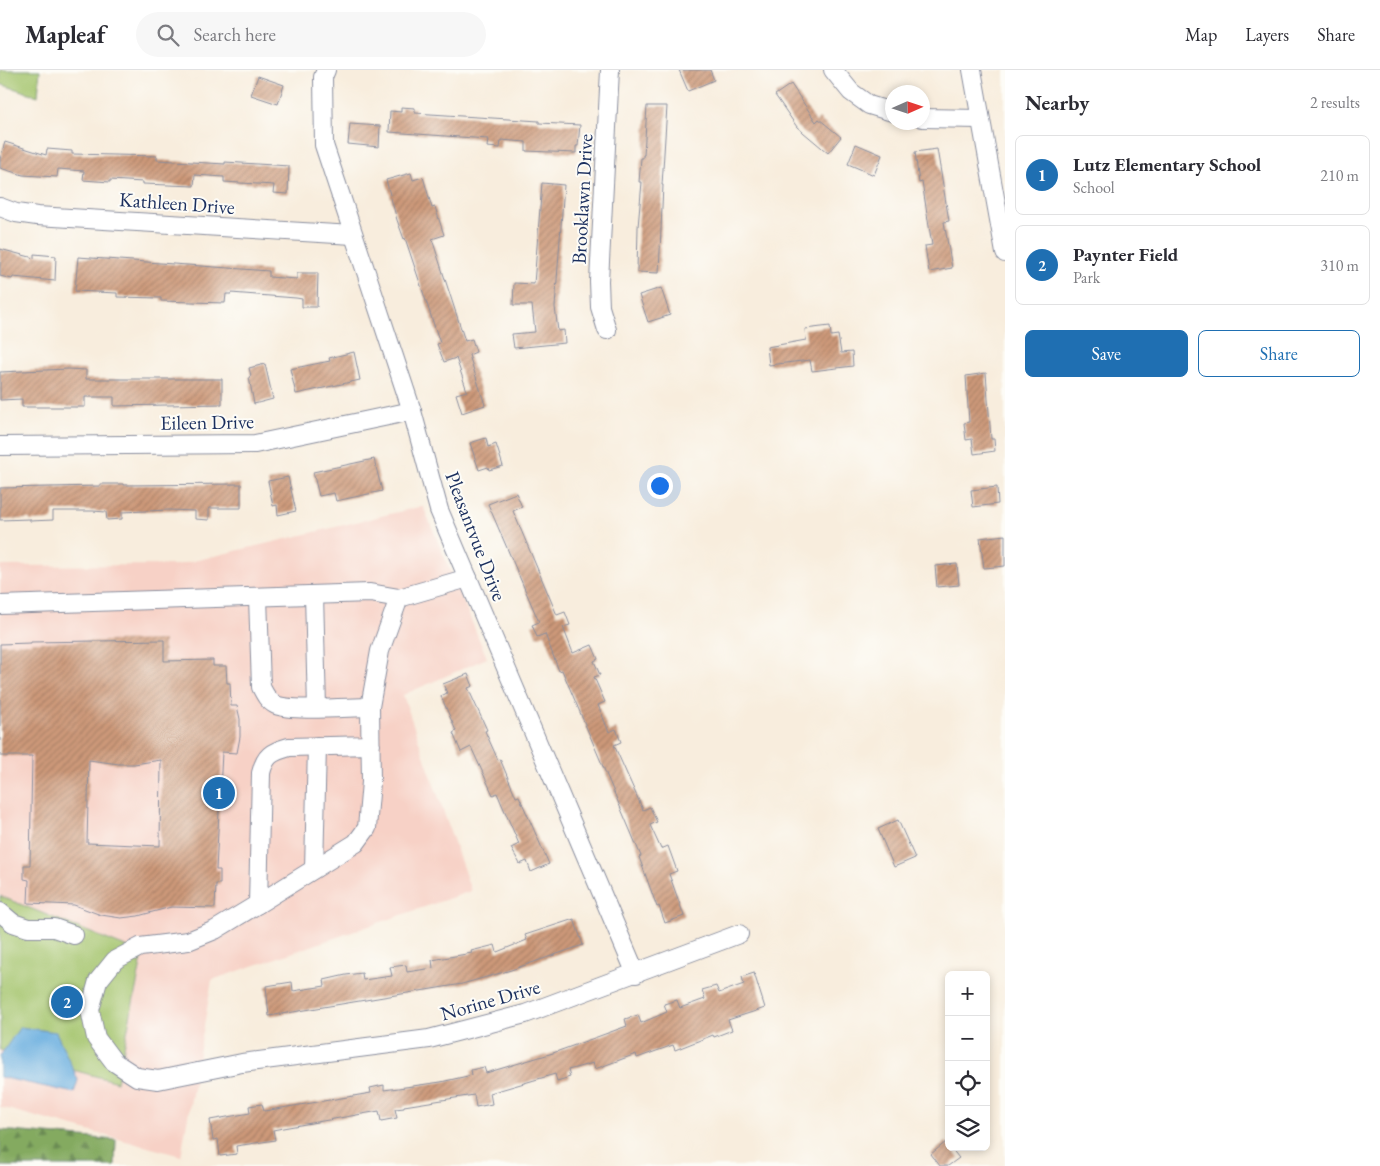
<!DOCTYPE html>
<meta charset="utf-8">
<style>
:root{--surface:#fff;--page:#f7f7f7;--text:#2b2b33;--muted:#7c7c81;--line:#e1e1e2;--accent:#1f6fb2}
body{margin:0;font-family:"EB Garamond",serif;background:var(--page);color:var(--text)}
.controls{position:absolute;right:15px;bottom:15px;display:grid;overflow:hidden;border-radius:8px;box-shadow:0 2px 8px #0003}
.controls button{width:45px;height:45px;display:grid;place-items:center;padding:0;border:0;border-bottom:1px solid var(--line);background:var(--surface);color:var(--text);font:25px sans-serif}
.compass{position:absolute;left:885px;top:15px;width:45px;height:45px;border-radius:50%;background:var(--surface);box-shadow:0 2px 8px #0003;rotate:87deg}
.you{position:absolute;left:659px;top:415px;width:18px;height:18px;margin:-12px;border:4px solid #fff;border-radius:50%;background:#1a73e8;box-shadow:0 0 0 8px #1a73e833}
.badge{display:grid;place-items:center;width:32px;height:32px;border-radius:50%;background:var(--accent);color:#fff;font-size:16px;font-weight:700}
.pin{position:absolute;translate:-50% -50%;border:2px solid #fff;box-shadow:0 1px 5px #0006}
.list{margin:0;padding:0;list-style:none}
h2{display:flex;justify-content:space-between;align-items:center;height:65px;margin:0;padding:0 20px;font-size:21px}
h2 small{font-size:16px;font-weight:400;color:var(--muted)}
.list li{display:grid;grid-template-columns:32px 1fr auto;gap:15px;align-items:center;box-sizing:border-box;height:80px;margin:0 10px 10px;padding:0 10px;border:1px solid var(--line);border-radius:8px}
.list b{display:block;font-size:19px;white-space:nowrap}
.list p{margin:0;font-size:16px;white-space:nowrap;color:var(--muted)}
.list em{font-size:16px;font-style:normal;color:var(--muted)}
.actions{display:flex;gap:10px;padding:15px 20px}
.actions a{flex:1;padding:11px 0;border:1px solid var(--accent);border-radius:8px;text-align:center;font-size:18px;color:var(--accent)}
.actions .main{background:var(--accent);color:#fff}
.icon{flex:none;width:28px;height:28px;fill:none;stroke:currentColor;stroke-width:2;stroke-linecap:round;stroke-linejoin:round}
.map{position:relative;flex:none;width:1005px;height:1096px;overflow:hidden}
header{display:flex;align-items:center;gap:30px;box-sizing:border-box;height:70px;padding:0 25px;background:var(--surface);border-bottom:1px solid var(--line)}
header strong{font-size:24px}
nav{display:flex;gap:28px;margin-inline-start:auto;font-size:18px}
.search{width:350px;height:45px;background:var(--page);display:flex;align-items:center;gap:12px;box-sizing:border-box;padding:0 18px;border-radius:28px;color:var(--muted);font-size:19px}
main{display:flex}
aside{flex:1;background:var(--surface)}
.map>svg:first-child{display:block}
.built{fill:#f7d1c6}
.green{fill:#a5c56e;stroke:#607a66}
.forest{fill:url(#forest-firs);stroke:#506c60}
.water{fill:#69aedf;stroke:#426e9e}
.building{fill:url(#building-hatch);fill-rule:evenodd}
.lines{fill:none;stroke-linecap:round;stroke-linejoin:round}
.minor-casing{stroke:#8a8e9e;stroke-width:20}
.minor{stroke:#fff;stroke-width:18}
.labels{text-anchor:middle;stroke-width:4;stroke-linejoin:round;paint-order:stroke}
.street-label{font-size:20px;fill:#1b2f5e;stroke:#fdfcf7}
</style>
<header>
<strong>Mapleaf</strong>
<div class="search"><svg class="icon" aria-label="search" viewBox="0 0 24 24"><circle cx="10" cy="10" r="6"/><path d="M15 15l6 6"/></svg>Search here</div>
<nav><a>Map</a><a>Layers</a><a>Share</a></nav>
</header>
<main>
<div class="map">
<svg width="1005" height="1096" viewBox="0 0 1005 1096">
<defs>
<pattern id="forest-firs" width="22" height="20" patternUnits="userSpaceOnUse" patternTransform="scale(1.25)"><rect width="22" height="20" fill="#84aa61"/><path d="M5 1l3.5 6h-7zM16 11l3.5 6h-7z" fill="#6b8b53"/></pattern>
<pattern id="building-hatch" width="6" height="6" patternUnits="userSpaceOnUse" patternTransform="scale(1.25)"><rect width="6" height="6" fill="#cd9979"/><path d="M-1 1l2-2M0 6l6-6M5 7l2-2" fill="none" stroke="#a67d66"/></pattern>
</defs>
<rect width="100%" height="100%" fill="#fdfcf7"/>
<filter id="ink" filterUnits="userSpaceOnUse"><feTurbulence type="fractalNoise" baseFrequency=".02" numOctaves="2"/><feDisplacementMap in="SourceGraphic" scale="10" xChannelSelector="R" yChannelSelector="G"/><feConvolveMatrix kernelMatrix="1 2 1 2 8 2 1 2 1" color-interpolation-filters="sRGB"/></filter>
<filter id="wash" filterUnits="userSpaceOnUse"><feTurbulence type="fractalNoise" baseFrequency=".0096" numOctaves="4" result="noise"/><feDisplacementMap in="SourceGraphic" scale="20" xChannelSelector="R" yChannelSelector="G"/><feGaussianBlur stdDeviation="1.12" result="paint"/><feColorMatrix in="noise" values="0 0 0 0 0 0 0 0 0 0 0 0 0 0 0 0 0 1.4 0 .05"/><feComposite in="paint" operator="in"/></filter>
<g filter="url(#wash)">
<rect width="100%" height="100%" fill="#f8eddd"/>
<path class="built" d="M 423,436 L 487,588 L 403,625 L 471,821 L 212,910 L 181,1086 L 0,1037 L 0,496 L 177,495 Z"/>
<g class="green">
<path d="M 0,0 L 40,0 L 38,26 L 0,14 Z"/>
<path d="M 0,826 L 143,884 L 117,1012 L 0,980 Z"/>
</g>
<path class="forest" d="M 0,1060 L 116,1070 L 115,1096 L 0,1096 Z"/>
<path class="water" d="M 20,957 L 56,962 L 78,1010 L 74,1023 L 0,1007 L 0,986 Z"/>
<g id="blocks">
<g class="building">
<path d="M 679,0 L 710,0 L 714,10 L 688,21 Z"/>
<path d="M 258,6 L 284,15 L 278,34 L 251,25 Z"/>
<path d="M 791,14 L 816,52 L 819,49 L 841,67 L 828,83 L 797,57 L 775,25 Z"/>
<path d="M 647,36 L 667,36 L 662,115 L 663,115 L 659,203 L 637,202 L 638,157 L 642,112 L 639,112 L 641,88 L 643,88 L 643,85 L 644,85 Z"/>
<path d="M 401,37 L 415,38 L 415,43 L 539,51 L 539,53 L 580,55 L 578,76 L 576,76 L 576,83 L 526,81 L 526,72 L 501,70 L 500,78 L 487,77 L 488,69 L 389,62 L 390,41 L 401,42 Z"/>
<path d="M 350,54 L 380,56 L 379,77 L 348,74 Z"/>
<path d="M 5,72 L 46,85 L 47,79 L 72,81 L 72,84 L 157,86 L 157,90 L 225,94 L 225,92 L 289,96 L 288,124 L 273,123 L 274,115 L 224,112 L 224,107 L 195,105 L 194,116 L 143,114 L 143,112 L 110,110 L 110,112 L 83,110 L 84,101 L 58,99 L 57,107 L 23,105 L 0,98 L 0,89 Z"/>
<path d="M 856,74 L 882,85 L 874,105 L 848,94 Z"/>
<path d="M 937,79 L 949,151 L 944,152 L 952,198 L 929,202 L 925,176 L 932,175 L 922,112 L 919,113 L 915,82 Z"/>
<path d="M 411,103 L 413,110 L 423,107 L 432,138 L 435,137 L 444,165 L 432,169 L 465,271 L 472,269 L 476,282 L 469,285 L 485,335 L 462,343 L 456,324 L 467,321 L 456,288 L 444,292 L 437,274 L 440,273 L 405,168 L 404,169 L 397,150 L 386,110 Z"/>
<path d="M 542,113 L 564,115 L 555,237 L 558,261 L 564,260 L 565,273 L 514,278 L 512,264 L 535,262 L 532,235 L 513,235 L 514,213 L 534,214 Z"/>
<path d="M 0,179 L 34,188 L 34,184 L 56,186 L 55,211 L 13,207 L 12,209 L 0,206 Z"/>
<path d="M 78,187 L 269,201 L 269,207 L 297,209 L 297,203 L 318,203 L 317,237 L 302,237 L 302,229 L 296,228 L 231,223 L 231,224 L 226,224 L 225,233 L 161,231 L 161,228 L 117,227 L 117,223 L 75,221 Z"/>
<path d="M 661,218 L 670,245 L 648,252 L 639,225 Z"/>
<path d="M 830,256 L 831,266 L 838,265 L 841,283 L 852,282 L 853,296 L 812,301 L 810,290 L 769,295 L 767,277 L 806,270 L 805,259 Z"/>
<path d="M 354,282 L 360,310 L 296,324 L 290,299 L 330,291 L 329,288 Z"/>
<path d="M 265,294 L 273,329 L 254,334 L 249,307 L 251,306 L 249,298 Z"/>
<path d="M 68,299 L 86,300 L 86,309 L 222,309 L 222,334 L 114,336 L 114,327 L 85,327 L 85,337 L 22,337 L 22,329 L 0,330 L 0,302 Z"/>
<path d="M 986,303 L 991,369 L 994,369 L 995,381 L 974,384 L 972,369 L 966,370 L 964,353 L 969,352 L 966,306 Z"/>
<path d="M 486,368 L 488,377 L 496,374 L 503,396 L 489,400 L 488,397 L 479,400 L 470,373 Z"/>
<path d="M 374,389 L 382,421 L 336,431 L 334,423 L 319,426 L 313,402 Z"/>
<path d="M 288,407 L 296,441 L 278,445 L 277,435 L 273,436 L 268,411 Z"/>
<path d="M 100,414 L 123,414 L 123,415 L 241,414 L 241,438 L 209,438 L 209,450 L 195,449 L 195,441 L 169,440 L 122,442 L 122,449 L 107,450 L 106,442 L 93,441 L 53,441 L 53,450 L 30,451 L 30,449 L 0,450 L 0,418 L 100,416 Z"/>
<path d="M 997,417 L 998,434 L 973,437 L 971,420 Z"/>
<path d="M 516,423 L 522,437 L 513,441 L 557,545 L 565,542 L 570,555 L 563,557 L 573,583 L 592,575 L 598,589 L 594,591 L 600,605 L 594,607 L 605,632 L 598,635 L 609,662 L 616,659 L 621,672 L 614,675 L 643,740 L 650,737 L 657,752 L 650,755 L 661,779 L 668,776 L 677,801 L 669,804 L 684,846 L 665,853 L 659,836 L 657,837 L 639,787 L 641,786 L 562,600 L 559,601 L 545,564 L 537,567 L 532,555 L 539,552 L 488,434 Z"/>
<path d="M 1005,465 L 1005,496 L 984,498 L 980,468 Z"/>
<path d="M 957,494 L 959,515 L 937,517 L 935,496 Z"/>
<path d="M 164,570 L 164,591 L 213,590 L 213,596 L 226,596 L 227,613 L 230,613 L 231,636 L 237,636 L 240,649 L 240,667 L 237,683 L 222,682 L 216,800 L 220,800 L 220,814 L 216,814 L 215,838 L 171,837 L 138,846 L 121,848 L 101,845 L 74,835 L 28,833 L 29,810 L 24,809 L 24,795 L 30,795 L 32,686 L 0,686 L 0,574 L 31,573 L 31,572 ZM 89,690 L 119,694 L 134,694 L 161,690 L 160,776 L 87,773 Z"/>
<path d="M 468,604 L 473,616 L 468,618 L 487,660 L 485,661 L 498,690 L 500,689 L 516,727 L 519,726 L 549,794 L 531,802 L 527,791 L 520,794 L 511,778 L 519,774 L 497,723 L 493,725 L 471,677 L 461,682 L 453,663 L 456,661 L 441,626 L 447,623 L 443,614 Z"/>
<path d="M 898,750 L 915,788 L 894,797 L 878,759 Z"/>
<path d="M 574,849 L 583,875 L 511,900 L 462,914 L 269,946 L 266,916 L 292,912 L 293,921 L 325,916 L 324,910 L 346,905 L 362,903 L 363,910 L 392,906 L 390,897 L 406,895 L 407,902 L 433,898 L 432,890 L 472,883 L 471,881 L 495,875 L 497,882 L 527,870 L 525,865 Z"/>
<path d="M 754,903 L 765,938 L 728,950 L 732,960 L 714,967 L 713,965 L 675,980 L 673,975 L 637,988 L 636,984 L 595,999 L 593,993 L 568,1000 L 570,1007 L 557,1011 L 555,1004 L 490,1023 L 492,1034 L 476,1037 L 474,1025 L 404,1036 L 404,1038 L 395,1039 L 397,1048 L 381,1051 L 379,1041 L 283,1058 L 273,1060 L 275,1070 L 236,1076 L 237,1084 L 220,1086 L 218,1069 L 213,1070 L 210,1050 L 250,1043 L 249,1036 L 262,1034 L 264,1041 L 371,1023 L 370,1018 L 384,1015 L 384,1020 L 441,1012 L 472,1005 L 471,1000 L 484,997 L 486,1003 L 553,983 L 627,956 L 625,949 L 638,945 L 641,953 L 667,942 L 664,934 L 677,930 L 680,938 L 705,929 L 702,920 L 716,916 L 719,923 L 744,914 L 742,907 Z"/>
<path d="M 946,1072 L 959,1088 L 948,1096 L 940,1096 L 931,1084 Z"/>
</g>
</g>
</g>
<g filter="url(#ink)">
<use href="#blocks" fill-opacity="0" stroke="#8a8e9e" stroke-width="1"/>
<g class="lines">
<g class="minor-casing">
<g id="minor">
<path d="M 326,0 L 323,7 L 324,75 L 412,341 L 439,440 L 636,904"/>
<path d="M 833,0 L 851,22 L 869,35 L 892,42"/>
<path d="M 972,0 L 1005,183"/>
<path d="M 922,48 L 980,49"/>
<path d="M 0,137 L 16,143 L 37,146 L 353,165"/>
<path d="M 607,260 L 600,237 L 599,211 L 610,0"/>
<path d="M 0,376 L 255,374 L 412,341"/>
<path d="M 314,525 L 317,638"/>
<path d="M 258,527 L 261,617 C 265,625 268,631 276,635 C 293,642 348,637 370,637"/>
<path d="M 0,535 L 370,523 L 399,528 L 468,508"/>
<path d="M 371,675 L 289,677 C 271,682 265,686 261,703 L 258,834 L 356,773 L 367,758 L 371,712 L 370,637 L 380,581 L 399,528"/>
<path d="M 314,799 L 317,676"/>
<path d="M 258,834 L 215,860 L 188,871 L 140,877 L 115,890 L 98,911 L 90,940 L 96,968 L 114,992 L 137,1007 L 158,1010 L 242,993 L 429,969 L 525,944 L 739,864"/>
<path d="M 0,842 L 13,853 L 28,858 L 54,858 L 74,865"/>
</g>
</g>
<use href="#minor" class="minor"/>
</g>
</g>
<g class="labels">
<g class="street-label">
<text transform="translate(582 129) rotate(-87)" y="7">Brooklawn Drive</text>
<text transform="translate(177 133) rotate(4)" y="7">Kathleen Drive</text>
<text transform="translate(207 352) rotate(-1)" y="7">Eileen Drive</text>
<text transform="translate(476 466) rotate(69)" y="7">Pleasantvue Drive</text>
<text transform="translate(490 930) rotate(-16)" y="7">Norine Drive</text>
</g>
</g>
</svg>
<div class="controls">
<button>+</button>
<button>−</button>
<button><svg class="icon" aria-label="locate" viewBox="0 0 24 24"><circle cx="12" cy="12" r="6"/><path d="M12 2v4M12 18v4M2 12h4M18 12h4"/></svg></button>
<button><svg class="icon" aria-label="layers" viewBox="0 0 24 24"><path d="M12 4l9 5-9 5-9-5zM3 14l9 5 9-5"/></svg></button>
</div>
<svg class="compass" viewBox="-18 -18 36 36"><path d="M0-13l5 13h-10z" fill="#e53935"/><path d="M0 13l5-13h-10z" fill="#7c7c81"/></svg>
<div class="you"></div>
<div class="pin badge" style="left:219px;top:723px">1</div>
<div class="pin badge" style="left:67px;top:932px">2</div>
</div>
<aside>
<h2>Nearby<small>2 results</small></h2>
<ul class="list">
<li><span class="badge">1</span><div><b>Lutz Elementary School</b><p>School</p></div><em>210 m</em></li>
<li><span class="badge">2</span><div><b>Paynter Field</b><p>Park</p></div><em>310 m</em></li>
</ul>
<div class="actions"><a class="main">Save</a><a>Share</a></div>
</aside>
</main>
